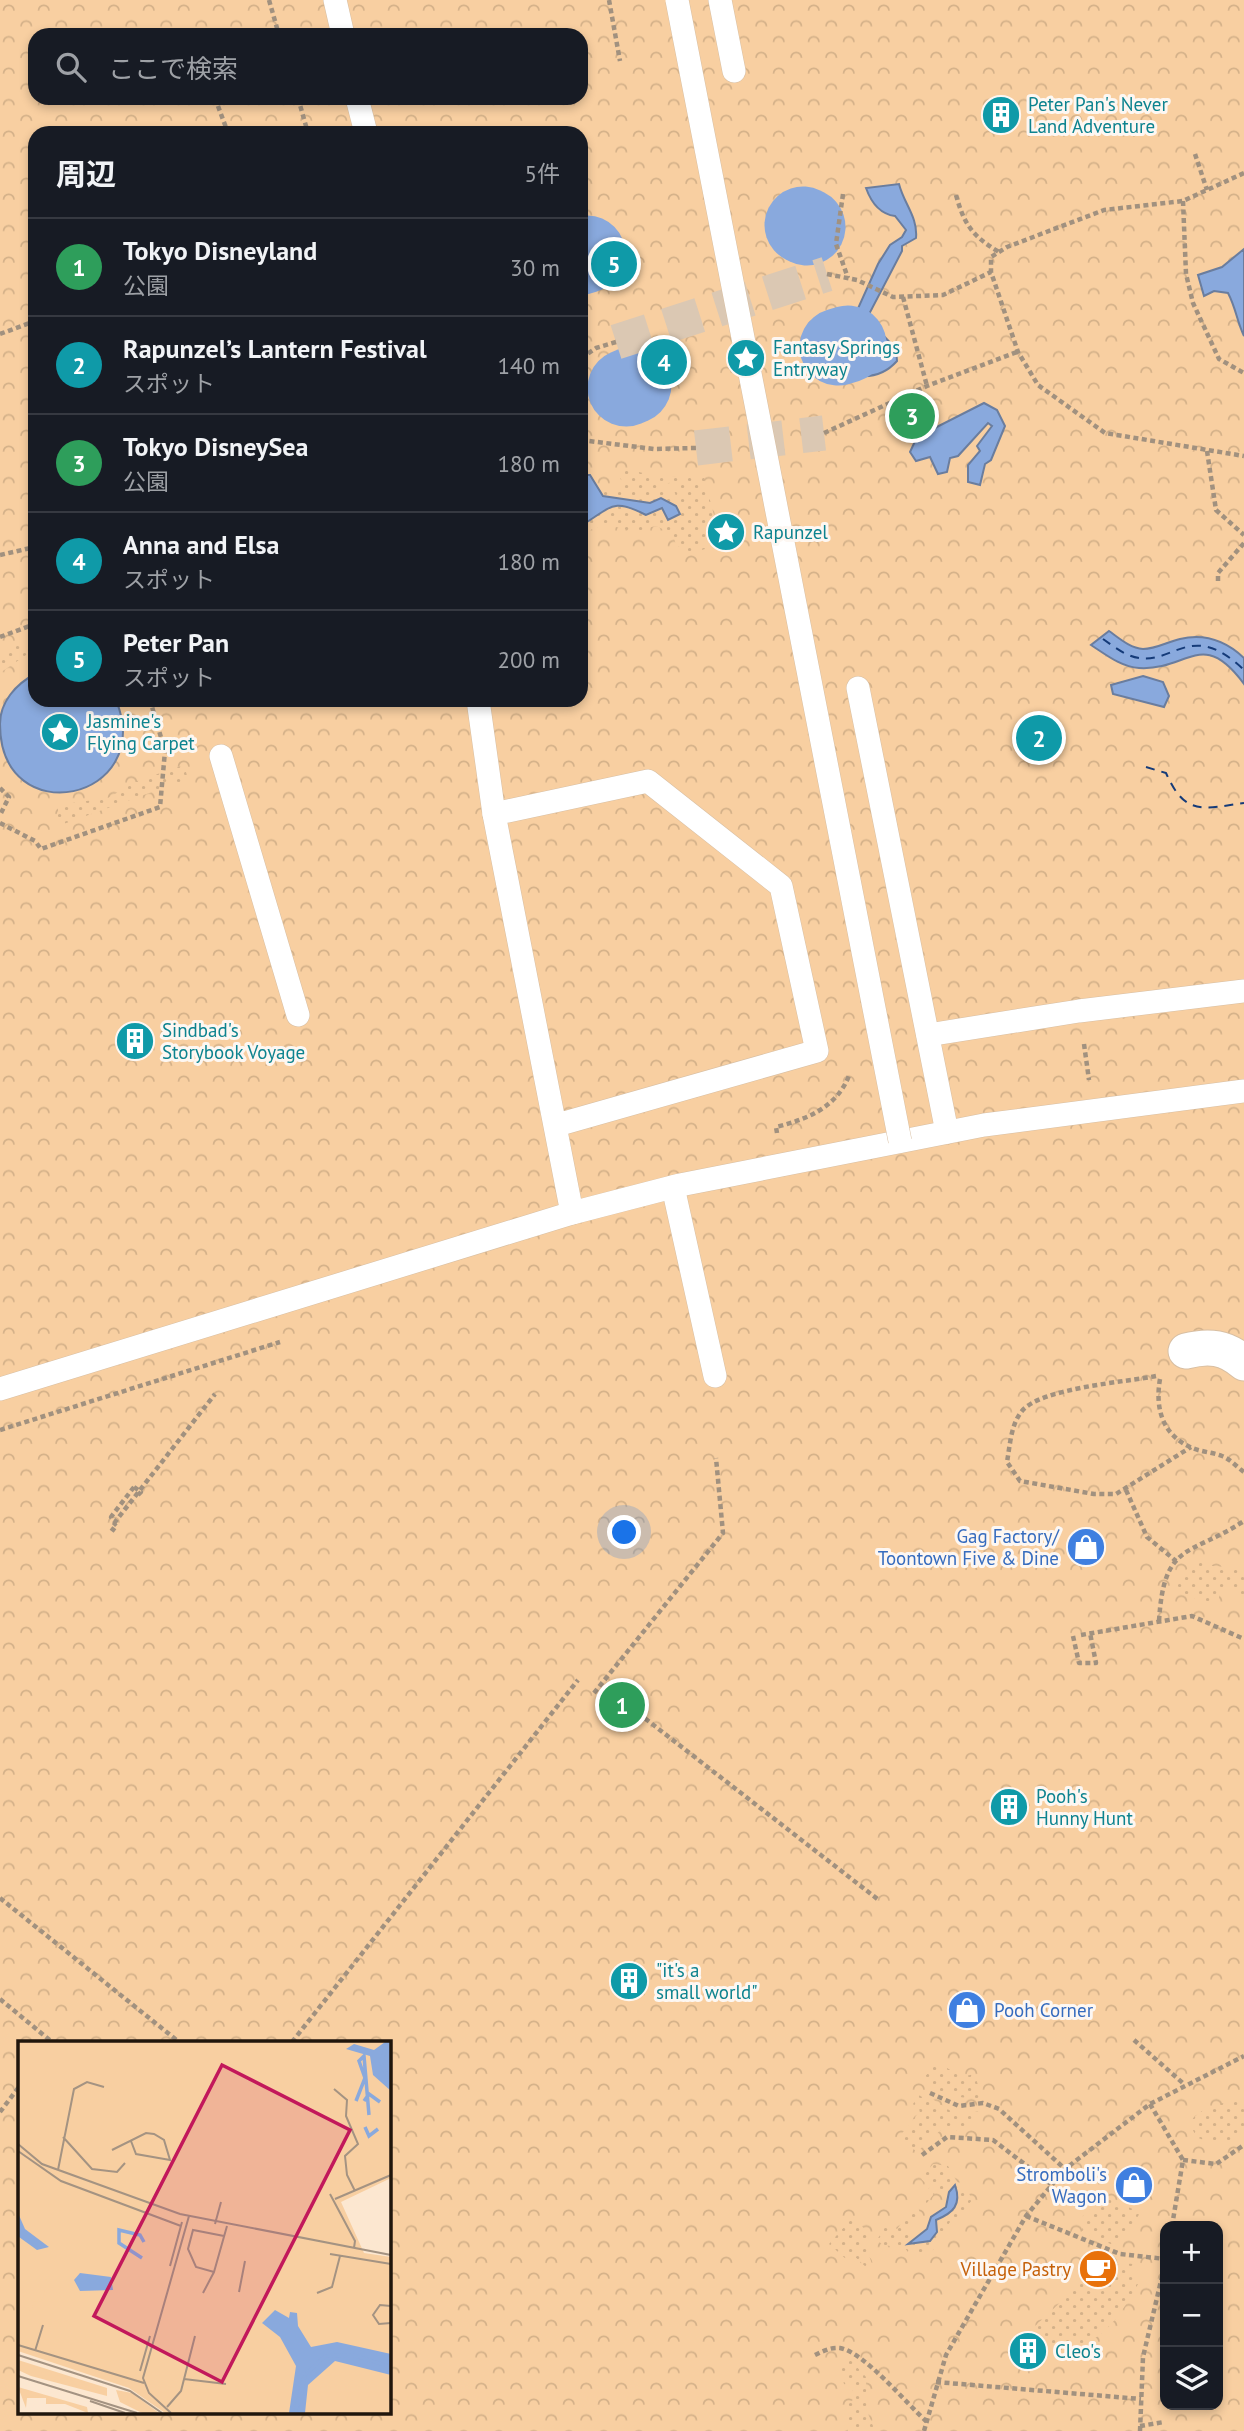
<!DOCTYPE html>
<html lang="ja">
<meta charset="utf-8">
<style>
:root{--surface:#171b24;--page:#20242c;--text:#f1f3f6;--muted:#9ea1a6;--line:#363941;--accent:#b4b09b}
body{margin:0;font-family:"PT Sans","Noto Sans JP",sans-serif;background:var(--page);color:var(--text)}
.controls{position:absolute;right:21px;bottom:21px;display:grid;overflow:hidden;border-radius:14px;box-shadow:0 4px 10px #0003}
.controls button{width:63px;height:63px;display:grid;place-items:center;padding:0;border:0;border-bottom:2px solid var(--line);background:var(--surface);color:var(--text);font:35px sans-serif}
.you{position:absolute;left:625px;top:1533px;width:24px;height:24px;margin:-18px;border:5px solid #fff;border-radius:50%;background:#1a73e8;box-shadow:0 0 0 10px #1a73e833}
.badge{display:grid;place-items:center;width:46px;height:46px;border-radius:50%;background:var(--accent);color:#fff;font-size:23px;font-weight:700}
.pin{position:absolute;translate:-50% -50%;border:4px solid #fff;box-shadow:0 2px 7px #0006}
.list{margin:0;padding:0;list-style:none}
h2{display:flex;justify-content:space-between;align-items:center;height:91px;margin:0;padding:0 28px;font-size:30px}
h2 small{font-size:23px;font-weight:400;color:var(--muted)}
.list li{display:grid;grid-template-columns:46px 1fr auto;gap:21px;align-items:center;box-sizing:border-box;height:98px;padding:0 28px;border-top:2px solid var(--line)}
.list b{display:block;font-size:26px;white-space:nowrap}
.list p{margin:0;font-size:23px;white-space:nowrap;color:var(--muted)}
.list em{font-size:23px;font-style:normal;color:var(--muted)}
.icon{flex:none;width:38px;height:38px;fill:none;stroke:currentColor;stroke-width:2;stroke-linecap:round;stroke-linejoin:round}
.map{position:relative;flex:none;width:1244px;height:2431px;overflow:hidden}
.search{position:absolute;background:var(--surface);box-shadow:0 4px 10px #0003;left:28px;top:28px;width:560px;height:77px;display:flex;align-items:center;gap:18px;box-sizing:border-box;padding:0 24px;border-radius:21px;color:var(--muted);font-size:26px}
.panel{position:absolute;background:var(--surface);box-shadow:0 4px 10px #0003;left:28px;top:126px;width:560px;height:581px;border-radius:21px}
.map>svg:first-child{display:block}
.park{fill:url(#park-crowns);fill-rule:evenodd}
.garden{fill:url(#garden-dots);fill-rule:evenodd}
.water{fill:#89a9dd;stroke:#6a7d9e;stroke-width:2}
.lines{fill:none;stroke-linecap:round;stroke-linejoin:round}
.river{stroke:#89a9dd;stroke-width:77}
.ferry{stroke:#153b79;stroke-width:2;stroke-dasharray:9 7;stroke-linecap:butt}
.pedestrian-tunnel{stroke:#dbc8b3;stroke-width:35;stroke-dasharray:35 18;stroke-linecap:butt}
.service-casing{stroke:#d8bfa3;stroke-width:24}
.pedestrian-casing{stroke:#d8bfa3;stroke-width:37}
.path{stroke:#a1917f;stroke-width:4.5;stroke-dasharray:5 3.5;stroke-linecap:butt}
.service{stroke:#fff;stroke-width:23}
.pedestrian{stroke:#fff;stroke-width:35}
.service-bridge-casing{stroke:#d8bfa3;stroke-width:24;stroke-linecap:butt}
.path-bridge{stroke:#a1917f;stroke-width:4.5;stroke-dasharray:5 3.5;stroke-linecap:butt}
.service-bridge{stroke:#fff;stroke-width:23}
.labels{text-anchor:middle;stroke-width:6;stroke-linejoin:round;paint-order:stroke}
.culture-label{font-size:19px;fill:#0d838f;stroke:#fdf7f2;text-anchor:start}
.shop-label{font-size:19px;fill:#366cbe;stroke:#fdf7f2;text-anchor:end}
.food-label{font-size:19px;fill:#c56008;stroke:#fdf7f2;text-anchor:end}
.inset-river{fill:none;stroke:#89a9dd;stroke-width:3.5}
.inset-road{fill:none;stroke:#a49382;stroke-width:2}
.view{fill:#c2185b;fill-opacity:0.15;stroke:#c2185b;stroke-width:3.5}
.inset-edge{fill:none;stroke:#20160c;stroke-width:3.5}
</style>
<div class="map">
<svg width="1244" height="2431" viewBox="0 0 1244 2431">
<defs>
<pattern id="park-crowns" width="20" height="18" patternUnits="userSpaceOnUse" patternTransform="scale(1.75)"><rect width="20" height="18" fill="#f8cfa1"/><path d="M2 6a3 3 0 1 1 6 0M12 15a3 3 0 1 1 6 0" fill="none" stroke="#d4b189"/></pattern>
<pattern id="garden-dots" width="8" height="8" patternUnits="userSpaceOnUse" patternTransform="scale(1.75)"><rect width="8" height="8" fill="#f8cfa1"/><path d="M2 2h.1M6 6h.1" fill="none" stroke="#d4b189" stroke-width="1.8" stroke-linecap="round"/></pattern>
</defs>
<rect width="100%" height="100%" fill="#fce7d0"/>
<path class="park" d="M 0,0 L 1244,0 L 1244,2431 L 0,2431 ZM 35,35 L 581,35 L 581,98 L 35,98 ZM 35,133 L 581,133 L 581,700 L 35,700 ZM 19,2042 L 388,2042 L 388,2412 L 19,2412 ZM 1165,2226 L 1218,2226 L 1218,2405 L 1165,2405 Z"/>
<g class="garden">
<path d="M 625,469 L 652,475 L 704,478 L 718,530 L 716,546 L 683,555 L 682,548 L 676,545 L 673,534 L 656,526 L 647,528 L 642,535 C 621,528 597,517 581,539 L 581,520 L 587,522 C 613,505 615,500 646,515 L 662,508 L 680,514 L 676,505 L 662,498 L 650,503 L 602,496 L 599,489 L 624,489 L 620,477 L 625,474 ZM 676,481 L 678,485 L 673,488 L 676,496 L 672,498 L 658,489 L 661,485 Z"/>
<path d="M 17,644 L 25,644 L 29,653 L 0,673 L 0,654 Z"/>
<path d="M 184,765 L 188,779 L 58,826 L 58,805 L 108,798 L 137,781 Z"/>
<path d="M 1203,1560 L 1206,1563 L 1211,1561 L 1212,1566 L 1244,1568 L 1244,1602 L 1235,1592 L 1227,1589 L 1219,1595 L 1219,1601 L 1215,1604 L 1180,1594 L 1177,1582 C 1182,1573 1193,1561 1203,1560 Z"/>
<path d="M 937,2062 L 962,2077 L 974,2074 L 983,2098 C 960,2099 941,2096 923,2079 Z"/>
<path d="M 919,2095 L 925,2099 L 928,2096 L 955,2114 L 983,2111 L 964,2133 L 945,2126 L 917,2152 L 899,2137 L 920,2111 L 913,2104 Z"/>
<path d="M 1244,2099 L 1244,2135 C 1228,2146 1213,2144 1196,2137 L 1190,2123 C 1201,2105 1224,2103 1244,2099 Z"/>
<path d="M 933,2164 L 948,2166 L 957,2182 L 965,2184 L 972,2200 L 955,2222 L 950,2222 L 945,2229 L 947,2233 L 928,2256 L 910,2255 L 905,2248 L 883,2245 L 877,2240 L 888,2222 L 897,2229 L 930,2187 L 921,2179 ZM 955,2186 L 957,2203 L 953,2212 L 939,2218 L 914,2245 L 909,2244 L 914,2238 L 909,2228 L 920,2214 L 918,2206 L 926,2204 L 937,2190 L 949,2192 Z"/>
<path d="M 1108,2196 L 1140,2213 L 1118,2247 L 1082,2232 L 1083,2215 Z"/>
<path d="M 852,2218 L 872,2235 L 864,2241 L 872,2264 L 866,2272 L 867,2268 L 852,2254 L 846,2259 L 829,2244 Z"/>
<path d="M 1120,2263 L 1134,2264 L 1138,2284 C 1120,2317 1102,2343 1063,2352 L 1031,2334 L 1033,2328 L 1066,2297 L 1080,2275 L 1083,2272 L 1107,2281 L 1114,2265 Z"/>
<path d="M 846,2355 L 866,2377 L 867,2411 L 875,2431 L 848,2431 L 847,2403 L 853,2400 L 852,2387 L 844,2384 L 839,2365 L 846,2362 Z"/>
</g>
<g class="water">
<path d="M 899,184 C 904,204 918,217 916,238 L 902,246 L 902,251 L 867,318 L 896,349 L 897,361 C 888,371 875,377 861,376 L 848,344 L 849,319 L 856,313 L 878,264 L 890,245 L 902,237 L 906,230 L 895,216 C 879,214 871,202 866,188 Z"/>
<path d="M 1244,249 L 1244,336 C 1237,322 1236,308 1228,293 L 1214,291 L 1204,296 L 1198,275 L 1222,267 Z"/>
<path d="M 984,403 L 997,410 L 1005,426 L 991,460 L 985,464 L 980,485 L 968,482 L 968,465 L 980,451 L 977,446 L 992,426 L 988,423 L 958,456 L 950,458 L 947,472 L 938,474 L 930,457 L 916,461 L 910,452 L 917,437 Z"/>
<path d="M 581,475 L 590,475 L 603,496 L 650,503 L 661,498 L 676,506 L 680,514 L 668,520 L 662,508 L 646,515 C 615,499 613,505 587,522 L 581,520 Z"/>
<path d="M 1109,631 C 1119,638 1130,648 1143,649 C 1156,649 1167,642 1180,639 C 1205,633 1226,641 1244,658 L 1244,684 C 1202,627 1188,671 1139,668 C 1121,667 1105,654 1091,645 Z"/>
<path d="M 35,674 L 35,700 L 116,700 C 157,801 0,834 0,724 C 0,702 16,684 35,674 Z"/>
<path d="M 1143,676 L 1163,682 L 1169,696 L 1164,707 L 1113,694 L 1111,685 Z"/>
<path d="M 955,2185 C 962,2205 953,2213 936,2220 L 937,2232 L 930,2241 L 908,2244 L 927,2229 L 931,2217 L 946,2207 L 949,2192 Z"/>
</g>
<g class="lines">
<g class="river">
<path d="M 803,225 L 807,227"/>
<path d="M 582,256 L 587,254"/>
<path d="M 838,347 L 848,344"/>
<path d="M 626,388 L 633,385"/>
</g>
<g class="ferry">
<path d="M 1103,639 C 1110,644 1118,650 1126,654 C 1171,675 1186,614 1244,670"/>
<path d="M 1146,767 L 1166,773 C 1185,816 1202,809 1244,803"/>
</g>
<g class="pedestrian-tunnel">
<path d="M 616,342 L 827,274"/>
<path d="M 696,448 L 824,433"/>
</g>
<g class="service-casing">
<g id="service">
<path d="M 335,0 L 343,35"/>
<path d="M 720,0 L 734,71"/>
<path d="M 357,98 L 366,133"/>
<path d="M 858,688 L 947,1132"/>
<path d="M 478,700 L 494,814"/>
<path d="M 221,756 L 298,1015"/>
<path d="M 928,1035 L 1079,1011 L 1244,991"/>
<path d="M 557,1125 L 817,1051 L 781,886 L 648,781 L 494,814 L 572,1213"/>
<path d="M 673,1187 L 715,1376"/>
<path d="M 0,1389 L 572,1213 L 680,1185 L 984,1125 L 1244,1091"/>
</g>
</g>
<g class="pedestrian-casing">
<path id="pedestrian" d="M 1186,1351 C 1209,1345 1226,1347 1244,1363"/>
</g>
<g class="path">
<path d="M 269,0 L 279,35"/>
<path d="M 609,0 L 620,61"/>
<path d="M 215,98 L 228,133"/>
<path d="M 298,98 L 308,133"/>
<path d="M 1195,154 L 1207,190"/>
<path d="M 1244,173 L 1183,201 L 1104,210 L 1007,247 L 991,257 L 991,272 L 1018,352 L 1038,385 L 1105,433 L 1244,456"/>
<path d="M 843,194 L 836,244 L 848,278"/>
<path d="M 956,195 C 964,224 972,236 999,252"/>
<path d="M 1183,201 L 1186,274 L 1193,303 L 1219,359 L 1244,373"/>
<path d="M 827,274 L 857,280 L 893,297 L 943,295 L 991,272"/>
<path d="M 903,297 L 927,386"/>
<path d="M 0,334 L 35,321"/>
<path d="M 581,358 L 596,348 L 616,342"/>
<path d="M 824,433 L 927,386 L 1017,352"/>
<path d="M 581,440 L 654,449 L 696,448"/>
<path d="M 1207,451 L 1216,510 L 1244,535"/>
<path d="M 0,555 L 35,547"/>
<path d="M 1218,581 L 1218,573 L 1244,543"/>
<path d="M 0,637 L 32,625 L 35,634"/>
<path d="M 0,788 L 9,797 L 0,815"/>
<path d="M 0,823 L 35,841 L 41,849 L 160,807 L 165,751 L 150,700"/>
<path d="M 1084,1044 L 1089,1080"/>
<path d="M 777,1133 L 776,1127 C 808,1119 838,1107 850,1073"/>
<path d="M 1156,1376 C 1126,1382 1041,1388 1022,1411 C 1011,1424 1010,1445 1007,1462 L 1020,1481 L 1094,1494 L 1116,1494 L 1191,1447"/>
<path d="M 1160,1379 C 1155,1408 1162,1434 1190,1447 C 1200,1452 1212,1452 1222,1456 C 1230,1459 1237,1467 1244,1472"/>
<path d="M 0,1430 L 280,1342"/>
<path d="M 134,1487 L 111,1517 L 115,1522 L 215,1394"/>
<path d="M 1126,1490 L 1147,1537 L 1176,1561"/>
<path d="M 115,1531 L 111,1528 L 116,1523"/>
<path d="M 1159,1621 C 1164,1541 1189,1557 1244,1521"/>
<path d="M 1081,1635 L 1192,1616 L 1244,1639"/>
<path d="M 1073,1636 L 1079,1663 L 1096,1663 L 1090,1633"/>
<path d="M 594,1693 L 723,1533 L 716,1458"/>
<path d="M 606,1703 L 638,1713 L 880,1901"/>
<path d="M 0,1898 L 179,2042"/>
<path d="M 0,1999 L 52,2042"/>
<path d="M 1134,2040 L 1185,2085"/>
<path d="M 292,2042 L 578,1680"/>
<path d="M 930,2093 L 959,2106 L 983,2103 L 999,2109 L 1065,2169"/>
<path d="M 1150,2104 L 1183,2160 L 1172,2226"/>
<path d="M 0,2112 L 19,2087"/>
<path d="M 922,2155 L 947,2137 L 993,2140 L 1052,2185"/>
<path d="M 1183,2160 L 1216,2164 L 1244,2145"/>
<path d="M 1026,2216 L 1120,2254 L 1165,2259"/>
<path d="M 815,2355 C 823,2351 831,2347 840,2348 C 864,2352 907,2404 927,2422"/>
<path d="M 936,2382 L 1141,2399"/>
<path d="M 1140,2426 L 1164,2422"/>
<path d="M 924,2431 L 946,2355 L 1026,2216 L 1065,2169 L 1150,2104 L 1244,2056"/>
<path d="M 1140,2431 L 1143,2357 L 1165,2264"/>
</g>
<use href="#service" class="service"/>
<use href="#pedestrian" class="pedestrian"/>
<g class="service-bridge-casing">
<path id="service-bridge" d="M 677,0 L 900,1141"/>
</g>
<path class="path-bridge" d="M 134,1487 L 141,1492 L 138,1495"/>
<use href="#service-bridge" class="service-bridge"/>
</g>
<defs>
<g id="building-disc" transform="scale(2.0125)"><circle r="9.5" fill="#0f9aa8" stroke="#fdf7f2"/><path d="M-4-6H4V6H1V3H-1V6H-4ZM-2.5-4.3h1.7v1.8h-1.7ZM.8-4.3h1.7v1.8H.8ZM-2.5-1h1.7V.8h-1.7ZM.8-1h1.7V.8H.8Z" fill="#fff"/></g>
<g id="sight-disc" transform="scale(2.0125)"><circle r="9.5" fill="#0f9aa8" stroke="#fdf7f2"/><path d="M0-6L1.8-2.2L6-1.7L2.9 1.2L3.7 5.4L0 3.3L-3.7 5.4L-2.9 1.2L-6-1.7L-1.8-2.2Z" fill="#fff"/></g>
<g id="shop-disc" transform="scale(2.0125)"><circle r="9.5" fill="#3f7fe0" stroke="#fdf7f2"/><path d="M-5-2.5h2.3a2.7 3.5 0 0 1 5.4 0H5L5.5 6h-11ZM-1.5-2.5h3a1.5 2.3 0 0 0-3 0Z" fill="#fff"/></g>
<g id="cafe-disc" transform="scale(2.0125)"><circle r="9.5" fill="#e8710a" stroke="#fdf7f2"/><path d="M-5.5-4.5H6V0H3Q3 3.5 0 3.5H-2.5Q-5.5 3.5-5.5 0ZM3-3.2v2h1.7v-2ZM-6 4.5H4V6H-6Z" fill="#fff"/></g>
</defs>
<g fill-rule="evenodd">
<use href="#building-disc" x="1001" y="115"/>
<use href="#sight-disc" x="746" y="358"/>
<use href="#sight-disc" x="726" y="532"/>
<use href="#sight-disc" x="60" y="732"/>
<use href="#building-disc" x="135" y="1041"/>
<use href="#shop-disc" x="1086" y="1547"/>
<use href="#building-disc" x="1009" y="1807"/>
<use href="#building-disc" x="629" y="1981"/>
<use href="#shop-disc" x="967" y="2010"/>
<use href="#shop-disc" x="1134" y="2185"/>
<use href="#cafe-disc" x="1098" y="2269"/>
<use href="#building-disc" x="1028" y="2351"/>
</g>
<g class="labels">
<g class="culture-label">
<text x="1028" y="111">Peter Pan's Never<tspan x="1028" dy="22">Land Adventure</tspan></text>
<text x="773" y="354">Fantasy Springs<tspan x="773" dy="22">Entryway</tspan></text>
<text x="753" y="539">Rapunzel</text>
<text x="87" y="728">Jasmine's<tspan x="87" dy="22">Flying Carpet</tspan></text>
<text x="162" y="1037">Sindbad's<tspan x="162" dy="22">Storybook Voyage</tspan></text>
<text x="1036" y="1803">Pooh's<tspan x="1036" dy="22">Hunny Hunt</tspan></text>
<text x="656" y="1977">"it's a<tspan x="656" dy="22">small world"</tspan></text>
<text x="1055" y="2358">Cleo's</text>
</g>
<g class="shop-label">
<text x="1059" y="1543">Gag Factory/<tspan x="1059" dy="22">Toontown Five &amp; Dine</tspan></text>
<text x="994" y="2017" text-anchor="start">Pooh Corner</text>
<text x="1107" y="2181">Stromboli's<tspan x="1107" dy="22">Wagon</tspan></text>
</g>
<g class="food-label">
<text x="1071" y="2276">Village Pastry</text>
</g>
</g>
<g transform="translate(18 2041)">
<rect width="373" height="373" fill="#fce7d0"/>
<path d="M 0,346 L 69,366 L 70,372 L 47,363 L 28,363 L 28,357 L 9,357 L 8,367 ZM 98,349 L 114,352 L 141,372 L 124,372 L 102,361 Z" fill="#f8cfa1"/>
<path d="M 0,1 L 373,1 L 373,137 L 323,161 L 346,212 L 373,216 L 373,372 L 147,372 L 111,347 L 0,310 ZM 0,319 L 89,347 L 89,355 L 13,335 L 0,329 Z" fill="#f8cfa1"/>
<path d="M 19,233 L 30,240 L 23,260 L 15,261 L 14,270 L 7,267 L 4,248 Z" fill="#f8cfa1"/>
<path d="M 367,1 L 373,1 L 373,50 L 355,34 L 352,15 L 328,8 L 336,3 L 356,9 ZM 0,172 L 7,188 L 31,206 L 19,209 L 1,196 ZM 62,232 L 93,236 L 95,249 L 62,250 L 56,239 ZM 257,269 L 271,277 L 272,271 L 279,272 L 280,285 L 293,306 L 319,301 L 373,313 L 373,334 L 317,320 L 290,344 L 287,372 L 271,372 L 278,325 L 262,296 L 244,282 Z" fill="#89a9dd"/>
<path class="inset-river" d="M 369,1 L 363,23 L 373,41M 338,60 L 347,37 L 341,20 L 346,15 L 351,74M 346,60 L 351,53 L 362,61M 347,86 L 351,95 L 360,88M 124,217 L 101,202 L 101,189 L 122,194 L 126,201M 277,372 L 286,336M 285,372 L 282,359 L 287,334 L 307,315 L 335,314 L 373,326"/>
<path class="inset-road" d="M 316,48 L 329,59 L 328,75 L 340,103 L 327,115 L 329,134 L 337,150M 45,96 L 74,128 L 99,131 L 107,122M 0,103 L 24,123 L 162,173 L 373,214M 94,109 L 128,92 L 136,93 L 146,99 L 152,119 L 118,113 L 113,100M 0,110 L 43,140 L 163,185M 40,129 L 56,48 L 69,41 L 86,46M 312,153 L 337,200 L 336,207M 317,158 L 373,134M 197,183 L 203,161M 206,195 L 175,189 L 170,208 L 178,226 L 196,231 L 209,185M 312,213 L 373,223M 152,225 L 164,181M 221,251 L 227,220M 185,252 L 196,231M 299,252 L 314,246 L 322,215M 373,265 L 362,264 L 355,274 L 361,283 L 373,282M 0,304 L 126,342M 17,310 L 25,284M 0,314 L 112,350 L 144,372M 122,330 L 132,295M 0,335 L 119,372M 166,338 L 208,343M 72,360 L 107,372M 149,366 L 163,350 L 177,295M 153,372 L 131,352 L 125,337 L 171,175"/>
<path class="view" d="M 204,24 L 332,89 L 204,341 L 76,275 Z"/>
<rect width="373" height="373" class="inset-edge"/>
</g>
</svg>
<div class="controls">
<button>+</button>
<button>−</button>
<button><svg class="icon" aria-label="layers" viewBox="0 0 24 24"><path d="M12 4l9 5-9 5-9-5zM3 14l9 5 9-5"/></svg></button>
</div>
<div class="you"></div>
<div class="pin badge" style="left:622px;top:1705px;background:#2e9e5b">1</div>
<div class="pin badge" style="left:1039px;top:738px;background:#0f9aa8">2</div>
<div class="pin badge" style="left:912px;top:416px;background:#2e9e5b">3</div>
<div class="pin badge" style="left:664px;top:362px;background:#0f9aa8">4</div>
<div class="pin badge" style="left:614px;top:264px;background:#0f9aa8">5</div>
<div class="search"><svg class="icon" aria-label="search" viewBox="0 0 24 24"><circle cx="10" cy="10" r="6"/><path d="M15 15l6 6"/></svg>ここで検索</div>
<section class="panel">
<h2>周辺<small>5件</small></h2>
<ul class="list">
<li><span class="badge" style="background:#2e9e5b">1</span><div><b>Tokyo Disneyland</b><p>公園</p></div><em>30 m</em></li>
<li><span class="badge" style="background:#0f9aa8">2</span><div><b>Rapunzel’s Lantern Festival</b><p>スポット</p></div><em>140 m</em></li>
<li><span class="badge" style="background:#2e9e5b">3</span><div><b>Tokyo DisneySea</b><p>公園</p></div><em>180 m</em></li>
<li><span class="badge" style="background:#0f9aa8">4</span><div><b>Anna and Elsa</b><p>スポット</p></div><em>180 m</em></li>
<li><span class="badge" style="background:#0f9aa8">5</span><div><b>Peter Pan</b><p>スポット</p></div><em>200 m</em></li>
</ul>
</section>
</div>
